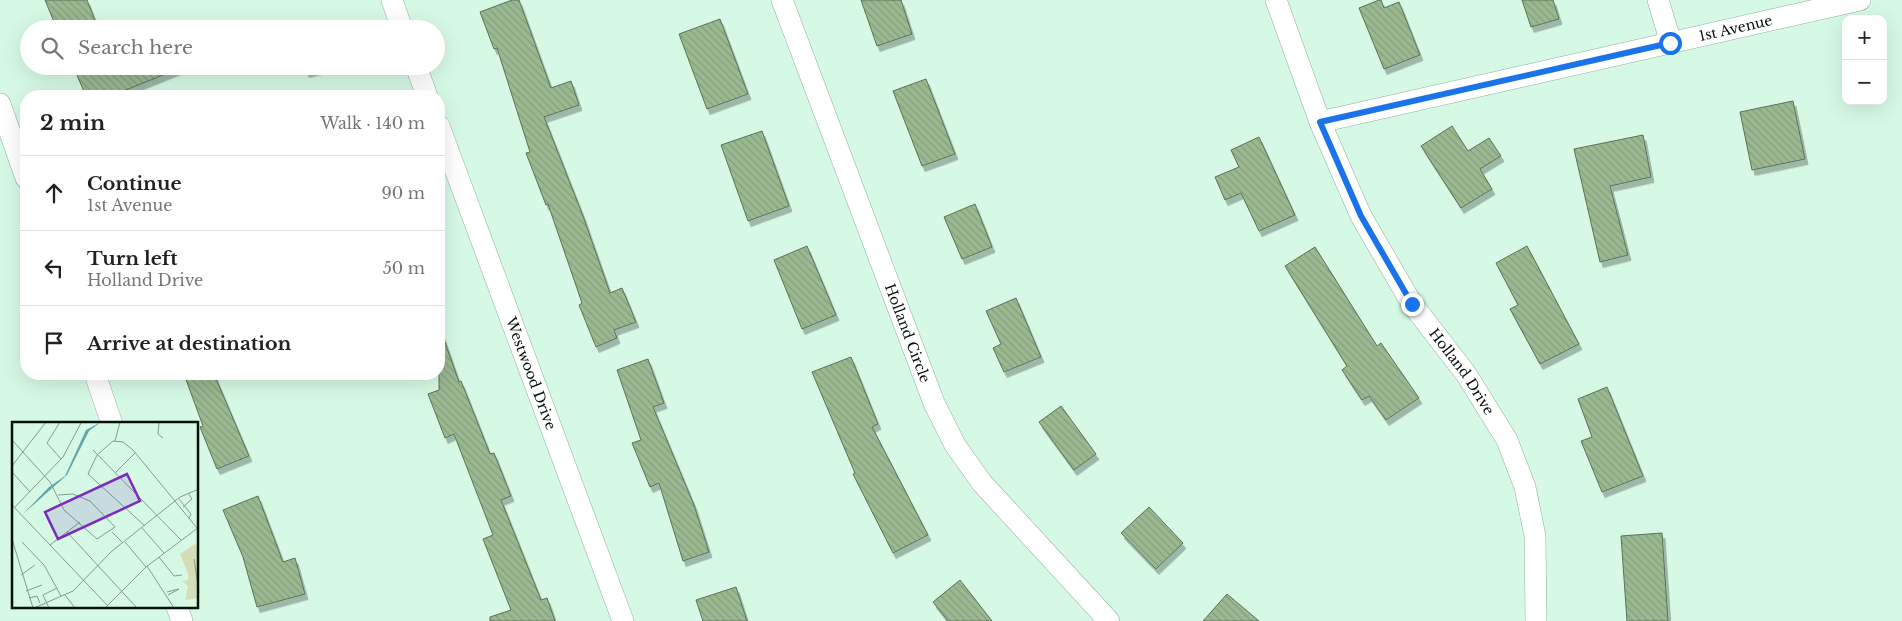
<!DOCTYPE html>
<meta charset="utf-8">
<style>
:root{--surface:#fff;--page:#f2f2f2;--text:#222;--muted:#767676;--line:#e0e0e0}
body{margin:0;font-family:"Libre Baskerville",serif;background:var(--page);color:var(--text)}
.controls{position:absolute;right:15px;top:15px;display:grid;overflow:hidden;border-radius:10px;box-shadow:0 5px 20px #0002}
.controls button{width:45px;height:45px;display:grid;place-items:center;padding:0;border:0;border-bottom:1px solid var(--line);background:var(--surface);color:var(--text);font:25px sans-serif}
.stop{position:absolute;width:15px;height:15px;margin:-11px;border:4px solid #1a73e8;border-radius:50%;background:#fff}
.stop.end{background:#1a73e8;border-color:#fff;box-shadow:0 1px 5px #0008}
.list{margin:0;padding:0;list-style:none}
h2{display:flex;justify-content:space-between;align-items:center;height:65px;margin:0;padding:0 20px;font-size:21px}
h2 small{font-size:16px;font-weight:400;color:var(--muted)}
.list li{display:grid;grid-template-columns:32px 1fr auto;gap:15px;align-items:center;box-sizing:border-box;height:75px;padding:0 20px;border-top:1px solid var(--line)}
.list b{display:block;font-size:19px;white-space:nowrap}
.list p{margin:0;font-size:16px;white-space:nowrap;color:var(--muted)}
.list em{font-size:16px;font-style:normal;color:var(--muted)}
.icon{flex:none;width:28px;height:28px;fill:none;stroke:currentColor;stroke-width:2;stroke-linecap:round;stroke-linejoin:round}
.map{position:relative;flex:none;width:1902px;height:621px;overflow:hidden}
.search{position:absolute;background:var(--surface);box-shadow:0 5px 20px #0002;left:20px;top:20px;width:425px;height:55px;display:flex;align-items:center;gap:12px;box-sizing:border-box;padding:0 18px;border-radius:28px;color:var(--muted);font-size:19px}
.panel{position:absolute;background:var(--surface);box-shadow:0 5px 20px #0002;left:20px;top:90px;width:425px;height:290px;border-radius:20px}
.map>svg:first-child{display:block}
.building{fill:url(#building-back-hatch);stroke:#5d7157;filter:url(#shadow)}
.lines{fill:none;stroke-linecap:round;stroke-linejoin:round}
.minor-casing{stroke:#8fb09d;stroke-width:22}
.minor{stroke:#fff;stroke-width:21}
.route{stroke:#1a73e8;stroke-width:6}
.labels{text-anchor:middle;stroke-width:4;stroke-linejoin:round;paint-order:stroke}
.street-label{font-size:14px;fill:#05100a;stroke:#fff}
.inset-road{fill:none;stroke:#829c8d;stroke-width:1}
.view{fill:#7b2cbf;fill-opacity:0.15;stroke:#7b2cbf;stroke-width:2.5}
.inset-edge{fill:none;stroke:#05100a;stroke-width:2.5}
</style>
<div class="map">
<svg width="1902" height="621" viewBox="0 0 1902 621">
<defs>
<pattern id="building-back-hatch" width="6" height="6" patternUnits="userSpaceOnUse" patternTransform="scale(1.25)"><rect width="6" height="6" fill="#9bb991"/><path d="M-1 5l2 2M0 0l6 6M5-1l2 2" fill="none" stroke="#849e7c"/></pattern>
<filter id="shadow"><feDropShadow dx="3" dy="5.5" stdDeviation="0" flood-color="#0004"/></filter>
</defs>
<rect width="100%" height="100%" fill="#d6f9e5"/>
<g class="building">
<path d="M 45,0 L 87,0 L 98,28 L 57,29 Z"/>
<path d="M 512,0 L 519,0 L 551,88 L 571,81 L 579,105 L 544,117 L 583,216 L 610,293 L 622,288 L 636,322 L 614,330 L 617,338 L 596,347 L 579,305 L 582,303 L 548,204 L 546,205 L 526,153 L 530,152 L 497,48 L 494,49 L 480,12 Z"/>
<path d="M 861,0 L 901,0 L 912,34 L 877,46 Z"/>
<path d="M 1379,0 L 1381,0 L 1384,8 L 1399,2 L 1420,55 L 1384,69 L 1359,8 Z"/>
<path d="M 1522,0 L 1553,0 L 1559,19 L 1531,27 Z"/>
<path d="M 720,19 L 748,94 L 707,109 L 679,34 Z"/>
<path d="M 73,66 L 182,66 L 183,67 L 111,96 L 86,96 Z"/>
<path d="M 305,66 L 330,66 L 306,72 Z"/>
<path d="M 926,79 L 955,154 L 922,166 L 893,91 Z"/>
<path d="M 1793,101 L 1805,159 L 1752,170 L 1740,112 Z"/>
<path d="M 1452,126 L 1468,151 L 1489,138 L 1501,156 L 1480,169 L 1492,189 L 1461,208 L 1421,146 Z"/>
<path d="M 762,131 L 789,206 L 748,221 L 721,145 Z"/>
<path d="M 1643,135 L 1651,177 L 1610,186 L 1628,255 L 1600,262 L 1574,149 Z"/>
<path d="M 1259,137 L 1295,215 L 1259,231 L 1241,193 L 1225,200 L 1215,177 L 1239,167 L 1231,150 Z"/>
<path d="M 975,204 L 992,247 L 962,259 L 944,217 Z"/>
<path d="M 807,246 L 836,315 L 802,329 L 774,260 Z"/>
<path d="M 1527,246 L 1579,344 L 1540,364 L 1510,309 L 1518,305 L 1496,263 Z"/>
<path d="M 1315,247 L 1377,346 L 1381,343 L 1419,398 L 1386,420 L 1369,396 L 1362,400 L 1342,370 L 1347,366 L 1285,266 Z"/>
<path d="M 1016,298 L 1041,357 L 1004,372 L 993,348 L 1001,344 L 986,311 Z"/>
<path d="M 439,334 L 442,334 L 459,382 L 461,381 L 490,454 L 494,453 L 511,496 L 501,500 L 541,600 L 547,598 L 555,621 L 490,621 L 490,617 L 511,610 L 483,539 L 493,535 L 454,434 L 445,438 L 428,394 L 439,390 Z"/>
<path d="M 851,357 L 878,424 L 872,427 L 928,535 L 893,553 L 853,474 L 855,473 L 812,372 Z"/>
<path d="M 648,359 L 664,403 L 653,407 L 694,505 L 709,552 L 683,561 L 659,483 L 650,487 L 632,443 L 641,440 L 617,370 Z"/>
<path d="M 184,374 L 214,374 L 249,456 L 217,469 L 200,427 L 203,426 Z"/>
<path d="M 1607,387 L 1643,476 L 1602,492 L 1581,441 L 1592,437 L 1578,399 Z"/>
<path d="M 1061,406 L 1096,454 L 1074,470 L 1039,422 Z"/>
<path d="M 258,496 L 283,562 L 295,558 L 305,594 L 257,607 L 243,557 L 223,510 Z"/>
<path d="M 1149,507 L 1183,543 L 1156,569 L 1121,533 Z"/>
<path d="M 1662,533 L 1668,621 L 1627,621 L 1621,536 Z"/>
<path d="M 960,580 L 992,621 L 948,621 L 933,602 Z"/>
<path d="M 736,587 L 747,621 L 703,621 L 696,600 Z"/>
<path d="M 1227,594 L 1259,621 L 1203,621 Z"/>
</g>
<g class="lines">
<g class="minor-casing">
<g id="minor">
<path d="M 392,0 L 402,29"/>
<path id="s1" d="M 782,0 L 934,403 L 955,445 L 982,483 L 1109,621"/>
<path id="s2" d="M 1276,0 L 1320,122 L 1361,216 L 1412,304 L 1466,374 L 1507,440 L 1525,487 L 1535,536 L 1536,621"/>
<path d="M 1658,0 L 1671,43"/>
<path d="M 416,66 L 427,96"/>
<path d="M 0,104 L 26,178"/>
<path id="s3" d="M 1320,122 L 1860,0"/>
<path id="s4" d="M 439,126 L 623,621"/>
<path d="M 95,374 L 112,424"/>
<path d="M 177,607 L 182,621"/>
</g>
</g>
<use href="#minor" class="minor"/>
</g>
<g class="lines">
<path class="route" d="M 1412,304 L 1361,216 L 1320,122 L 1670,43"/>
</g>
<g class="labels">
<g class="street-label">
<text dy="5" stroke="none"><textPath href="#s3" startOffset="426">1st Avenue</textPath></text>
<text dy="5" stroke="none"><textPath href="#s1" startOffset="356">Holland Circle</textPath></text>
<text dy="5" stroke="none"><textPath href="#s2" startOffset="418">Holland Drive</textPath></text>
<text dy="5" stroke="none"><textPath href="#s4" startOffset="264">Westwood Drive</textPath></text>
</g>
</g>
<g transform="translate(12 422)">
<rect width="186" height="186" fill="#d6f9e5"/>
<path d="M 183,122 L 186,125 L 186,176 L 173,178 L 176,164 L 170,159 L 176,158 L 176,151 L 168,132 Z" fill="#d5ddb6"/>
<path d="M 89,0 L 77,9 L 55,53 L 11,92 L 37,65 L 53,54 L 74,8 Z" fill="#66a5ab"/>
<path class="inset-road" d="M 48,0 L 35,21 L 49,37M 147,0 L 146,12 L 151,16M 0,18 L 38,60 L 52,88 L 85,117 L 103,105 L 78,79 L 61,72 L 46,73M 103,19 L 108,0M 81,28 L 169,118M 0,44 L 34,0M 0,50 L 18,70M 103,51 L 123,31M 167,77 L 179,92 L 177,96M 0,83 L 95,183M 171,85 L 180,77 L 176,71M 2,86 L 51,35 L 69,1M 133,104 L 76,52 L 85,33 L 101,19 L 111,20 L 121,28 L 185,106M 130,106 L 152,131M 55,110 L 125,186M 100,110 L 111,121M 0,117 L 21,186M 10,120 L 32,143 L 49,174M 113,120 L 134,145M 38,123 L 68,100M 147,135 L 162,154 L 170,153M 182,137 L 187,171M 135,144 L 162,186M 9,153 L 23,143M 14,169 L 30,163M 155,170 L 167,167 L 156,173M 53,173 L 63,186M 17,176 L 25,174 L 28,181M 22,186 L 61,169 L 100,129 L 168,75 L 187,67M 37,186 L 31,173 L 45,166M 93,186 L 134,145 L 187,105"/>
<path class="view" d="M 115,52 L 128,79 L 46,117 L 33,90 Z"/>
<rect width="186" height="186" class="inset-edge"/>
</g>
</svg>
<div class="controls">
<button>+</button>
<button>−</button>
</div>
<div class="stop" style="left:1670px;top:43px"></div>
<div class="stop end" style="left:1412px;top:304px"></div>
<div class="search"><svg class="icon" aria-label="search" viewBox="0 0 24 24"><circle cx="10" cy="10" r="6"/><path d="M15 15l6 6"/></svg>Search here</div>
<section class="panel">
<h2>2 min<small>Walk · 140 m</small></h2>
<ul class="list">
<li><svg class="icon" aria-label="ahead" viewBox="0 0 24 24"><path d="M12 20V5M6 11l6-6 6 6"/></svg><div><b>Continue</b><p>1st Avenue</p></div><em>90 m</em></li>
<li><svg class="icon" aria-label="left" viewBox="0 0 24 24"><path d="M17 20v-9H6M10 6l-5 5 5 5"/></svg><div><b>Turn left</b><p>Holland Drive</p></div><em>50 m</em></li>
<li><svg class="icon" aria-label="arrive" viewBox="0 0 24 24"><path d="M6 21V4h12l-3 4 3 4H6"/></svg><div><b>Arrive at destination</b></div></li>
</ul>
</section>
</div>
